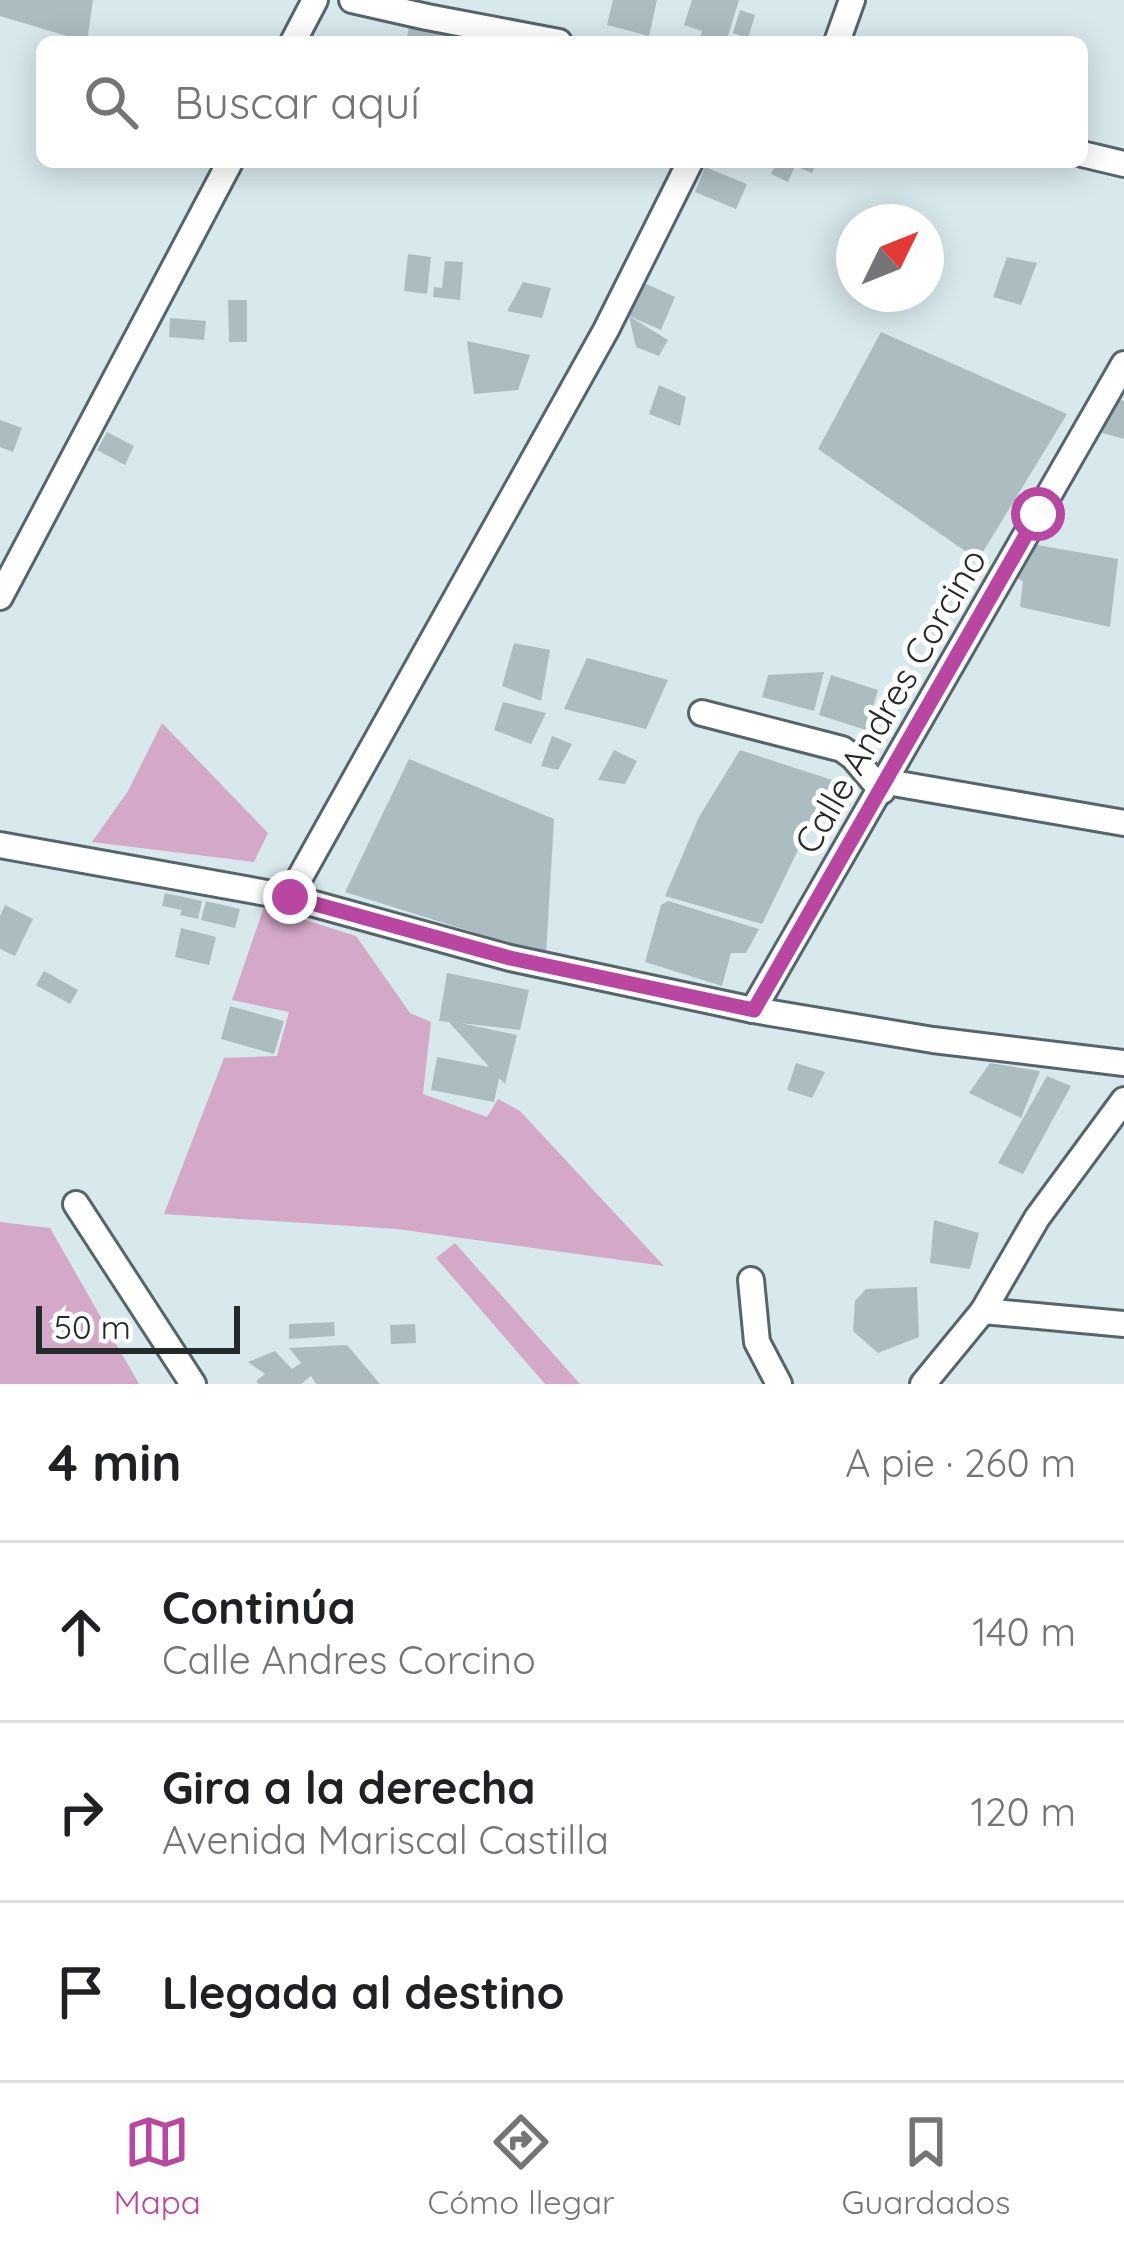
<!DOCTYPE html>
<html lang="es">
<meta charset="utf-8">
<style>
:root{--surface:#fff;--page:#f2f2f2;--text:#202124;--muted:#757577;--line:#e0e0e0;--accent:#b947a2}
body{margin:0;font-family:Quicksand,sans-serif;background:var(--page);color:var(--text)}
.compass{position:absolute;left:836px;top:204px;width:108px;height:108px;border-radius:50%;background:var(--surface);box-shadow:0 6px 30px #0003;rotate:47deg}
.scale{position:absolute;left:36px;bottom:30px;width:204px;box-sizing:border-box;padding-left:12px;border:6px solid #242a2c;border-top:0;font-size:33px;line-height:42px;white-space:nowrap;color:#242a2c;-webkit-text-stroke:9px #fff;paint-order:stroke}
.stop{position:absolute;width:36px;height:36px;margin:-27px;border:9px solid #b947a2;border-radius:50%;background:#fff}
.stop.end{background:#b947a2;border-color:#fff;box-shadow:0 3px 12px #0008}
.list{margin:0;padding:0;list-style:none}
h2{display:flex;justify-content:space-between;align-items:center;height:156px;margin:0;padding:0 48px;font-size:51px}
h2 small{font-size:39px;font-weight:400;color:var(--muted)}
.list li{display:grid;grid-template-columns:78px 1fr auto;gap:36px;align-items:center;box-sizing:border-box;height:180px;padding:0 48px;border-top:3px solid var(--line)}
.list b{display:block;font-size:45px;white-space:nowrap}
.list p{margin:0;font-size:39px;white-space:nowrap;color:var(--muted)}
.list em{font-size:39px;font-style:normal;color:var(--muted)}
.icon{flex:none;width:66px;height:66px;fill:none;stroke:currentColor;stroke-width:2;stroke-linecap:round;stroke-linejoin:round}
.map{position:relative;flex:none;width:1124px;height:1384px;overflow:hidden}
.search{position:absolute;background:var(--surface);box-shadow:0 6px 30px #0003;left:36px;right:36px;top:36px;height:132px;display:flex;align-items:center;gap:30px;box-sizing:border-box;padding:0 42px;border-radius:18px;color:var(--muted);font-size:45px}
.sheet{height:696px;background:var(--surface)}
nav{display:flex;justify-content:space-around;align-items:center;box-sizing:border-box;height:168px;border-top:3px solid var(--line);background:var(--surface);font-size:33px;color:var(--muted)}
nav a{display:grid;justify-items:center;gap:6px}
nav .on{color:var(--accent)}
.map>svg:first-child{display:block}
.green{fill:#d4a8c7}
.building{fill:#acbdc2}
.lines{fill:none;stroke-linecap:round;stroke-linejoin:round}
.street-casing{stroke:#56656a;stroke-width:30}
.street{stroke:#fff;stroke-width:24}
.route{stroke:#b947a2;stroke-width:15}
.labels{text-anchor:middle;stroke-width:10;stroke-linejoin:round;paint-order:stroke}
.street-label{font-size:36px;fill:#242a2c;stroke:#fff}
</style>
<div class="map">
<svg width="1124" height="1384" viewBox="0 0 1124 1384">
<rect width="100%" height="100%" fill="#d7e9ed"/>
<g class="green">
<path d="M 162,723 L 268,833 L 254,862 L 92,842 L 128,791 Z"/>
<path d="M 264,907 L 356,936 L 410,1013 L 431,1022 L 423,1094 L 487,1117 L 498,1099 L 520,1111 L 664,1266 L 397,1229 L 164,1214 L 224,1058 L 277,1056 L 289,1012 L 232,1000 Z"/>
<path d="M 0,1222 L 50,1228 L 139,1384 L 0,1384 Z"/>
<path d="M 455,1243 L 580,1384 L 545,1384 L 436,1258 Z"/>
</g>
<g class="building">
<path d="M 0,0 L 93,0 L 87,42 L 0,16 Z"/>
<path d="M 613,0 L 657,0 L 649,36 L 607,25 Z"/>
<path d="M 692,0 L 739,0 L 726,42 L 700,40 L 702,31 L 684,25 Z"/>
<path d="M 740,10 L 755,15 L 748,38 L 733,33 Z"/>
<path d="M 410,21 L 448,30 L 445,42 L 406,42 Z"/>
<path d="M 777,162 L 816,162 L 812,173 L 795,166 L 788,182 L 771,174 Z"/>
<path d="M 705,167 L 747,184 L 736,209 L 695,192 Z"/>
<path d="M 408,254 L 431,257 L 427,294 L 404,291 Z"/>
<path d="M 1007,257 L 1037,263 L 1021,305 L 993,297 Z"/>
<path d="M 445,261 L 463,262 L 460,300 L 433,297 L 434,287 L 442,288 Z"/>
<path d="M 523,282 L 551,288 L 542,318 L 507,311 Z"/>
<path d="M 644,283 L 675,297 L 661,330 L 629,316 Z"/>
<path d="M 228,300 L 247,300 L 247,342 L 229,342 Z"/>
<path d="M 629,316 L 668,340 L 659,356 L 636,347 Z"/>
<path d="M 170,318 L 206,321 L 204,340 L 169,337 Z"/>
<path d="M 881,332 L 1067,414 L 978,560 L 818,449 Z"/>
<path d="M 467,341 L 530,355 L 518,390 L 474,394 Z"/>
<path d="M 659,385 L 686,397 L 680,426 L 649,414 Z"/>
<path d="M 1110,397 L 1124,401 L 1124,439 L 1099,432 Z"/>
<path d="M 0,420 L 22,428 L 13,452 L 0,447 Z"/>
<path d="M 107,432 L 134,446 L 125,465 L 97,450 Z"/>
<path d="M 1026,543 L 1118,559 L 1110,627 L 1020,607 L 1023,581 L 1007,573 Z"/>
<path d="M 514,643 L 550,650 L 541,701 L 502,686 Z"/>
<path d="M 587,658 L 668,680 L 646,729 L 564,709 Z"/>
<path d="M 824,672 L 814,711 L 762,697 L 768,675 Z"/>
<path d="M 831,675 L 878,690 L 866,730 L 819,715 Z"/>
<path d="M 503,702 L 546,713 L 531,744 L 494,730 Z"/>
<path d="M 552,736 L 572,744 L 558,770 L 541,766 Z"/>
<path d="M 614,750 L 637,761 L 625,784 L 598,780 Z"/>
<path d="M 740,750 L 832,780 L 762,924 L 665,896 L 699,817 Z"/>
<path d="M 409,759 L 554,819 L 546,955 L 345,892 Z"/>
<path d="M 165,893 L 202,901 L 198,919 L 180,915 L 182,910 L 162,906 Z"/>
<path d="M 206,901 L 240,909 L 235,928 L 201,920 Z"/>
<path d="M 668,901 L 759,929 L 746,953 L 731,953 L 722,986 L 645,962 L 661,905 Z"/>
<path d="M 5,905 L 33,919 L 15,956 L 0,949 L 0,916 Z"/>
<path d="M 181,928 L 216,937 L 209,965 L 175,957 Z"/>
<path d="M 44,971 L 78,990 L 70,1004 L 36,985 Z"/>
<path d="M 447,973 L 529,990 L 520,1030 L 460,1023 L 517,1035 L 505,1084 L 499,1078 L 494,1102 L 431,1090 L 437,1057 L 489,1067 L 449,1022 L 439,1021 Z"/>
<path d="M 230,1006 L 284,1021 L 274,1054 L 221,1039 Z"/>
<path d="M 796,1063 L 825,1072 L 812,1098 L 787,1090 Z"/>
<path d="M 990,1063 L 1040,1071 L 1021,1118 L 969,1093 Z"/>
<path d="M 1047,1076 L 1071,1086 L 1023,1174 L 998,1163 Z"/>
<path d="M 934,1220 L 979,1233 L 970,1269 L 930,1263 Z"/>
<path d="M 917,1287 L 919,1337 L 878,1353 L 853,1331 L 855,1301 L 866,1289 Z"/>
<path d="M 334,1322 L 335,1336 L 289,1339 L 289,1324 Z"/>
<path d="M 415,1324 L 416,1343 L 391,1344 L 390,1325 Z"/>
<path d="M 347,1345 L 380,1384 L 316,1384 L 311,1376 L 301,1384 L 259,1384 L 256,1381 L 265,1374 L 248,1362 L 275,1351 L 292,1369 L 301,1363 L 289,1348 Z"/>
</g>
<g class="lines">
<g class="street-casing">
<g id="street">
<path d="M 352,0 L 427,17 L 559,42"/>
<path d="M 293,42 L 315,0"/>
<path d="M 837,42 L 852,0"/>
<path d="M 1082,154 L 1124,164"/>
<path d="M 0,597 L 230,162"/>
<path d="M 702,713 L 842,749 L 853,757 L 882,791"/>
<path d="M 887,782 L 1124,823"/>
<path d="M 0,845 L 289,897 L 510,958 L 753,1010 L 933,1040 L 1124,1063"/>
<path d="M 289,897 L 606,330 L 690,162"/>
<path d="M 753,1010 L 1124,364"/>
<path d="M 76,1204 L 193,1384"/>
<path d="M 751,1280 L 757,1342 L 779,1384"/>
<path d="M 983,1311 L 1124,1324"/>
<path d="M 923,1384 L 983,1311 L 1037,1218 L 1124,1100"/>
</g>
</g>
<use href="#street" class="street"/>
</g>
<g class="lines">
<path class="route" d="M 290,897 L 510,958 L 754,1010 L 1038,514"/>
</g>
<g class="labels">
<g class="street-label">
<text transform="translate(890 701) rotate(-60)" y="13">Calle Andres Corcino</text>
</g>
</g>
</svg>
<svg class="compass" viewBox="-18 -18 36 36"><path d="M0-13l5 13h-10z" fill="#e53935"/><path d="M0 13l5-13h-10z" fill="#757577"/></svg>
<div class="scale">50 m</div>
<div class="stop" style="left:1038px;top:514px"></div>
<div class="stop end" style="left:290px;top:897px"></div>
<div class="search"><svg class="icon" aria-label="search" viewBox="0 0 24 24"><circle cx="10" cy="10" r="6"/><path d="M15 15l6 6"/></svg>Buscar aquí</div>
</div>
<section class="sheet">
<h2>4 min<small>A pie · 260 m</small></h2>
<ul class="list">
<li><svg class="icon" aria-label="ahead" viewBox="0 0 24 24"><path d="M12 20V5M6 11l6-6 6 6"/></svg><div><b>Continúa</b><p>Calle Andres Corcino</p></div><em>140 m</em></li>
<li><svg class="icon" aria-label="right" viewBox="0 0 24 24"><path d="M7 20v-9h11M14 6l5 5-5 5"/></svg><div><b>Gira a la derecha</b><p>Avenida Mariscal Castilla</p></div><em>120 m</em></li>
<li><svg class="icon" aria-label="arrive" viewBox="0 0 24 24"><path d="M6 21V4h12l-3 4 3 4H6"/></svg><div><b>Llegada al destino</b></div></li>
</ul>
</section>
<nav>
<a class="on"><svg class="icon" aria-label="map" viewBox="0 0 24 24"><path d="M3 6l6-2 6 2 6-2v14l-6 2-6-2-6 2zM9 4v14M15 6v14"/></svg>Mapa</a>
<a><svg class="icon" aria-label="directions" viewBox="0 0 24 24"><path d="M12 3l9 9-9 9-9-9zM9 14v-3h6M13 9l2 2-2 2"/></svg>Cómo llegar</a>
<a><svg class="icon" aria-label="saved" viewBox="0 0 24 24"><path d="M7 4h10v16l-5-4-5 4z"/></svg>Guardados</a>
</nav>
